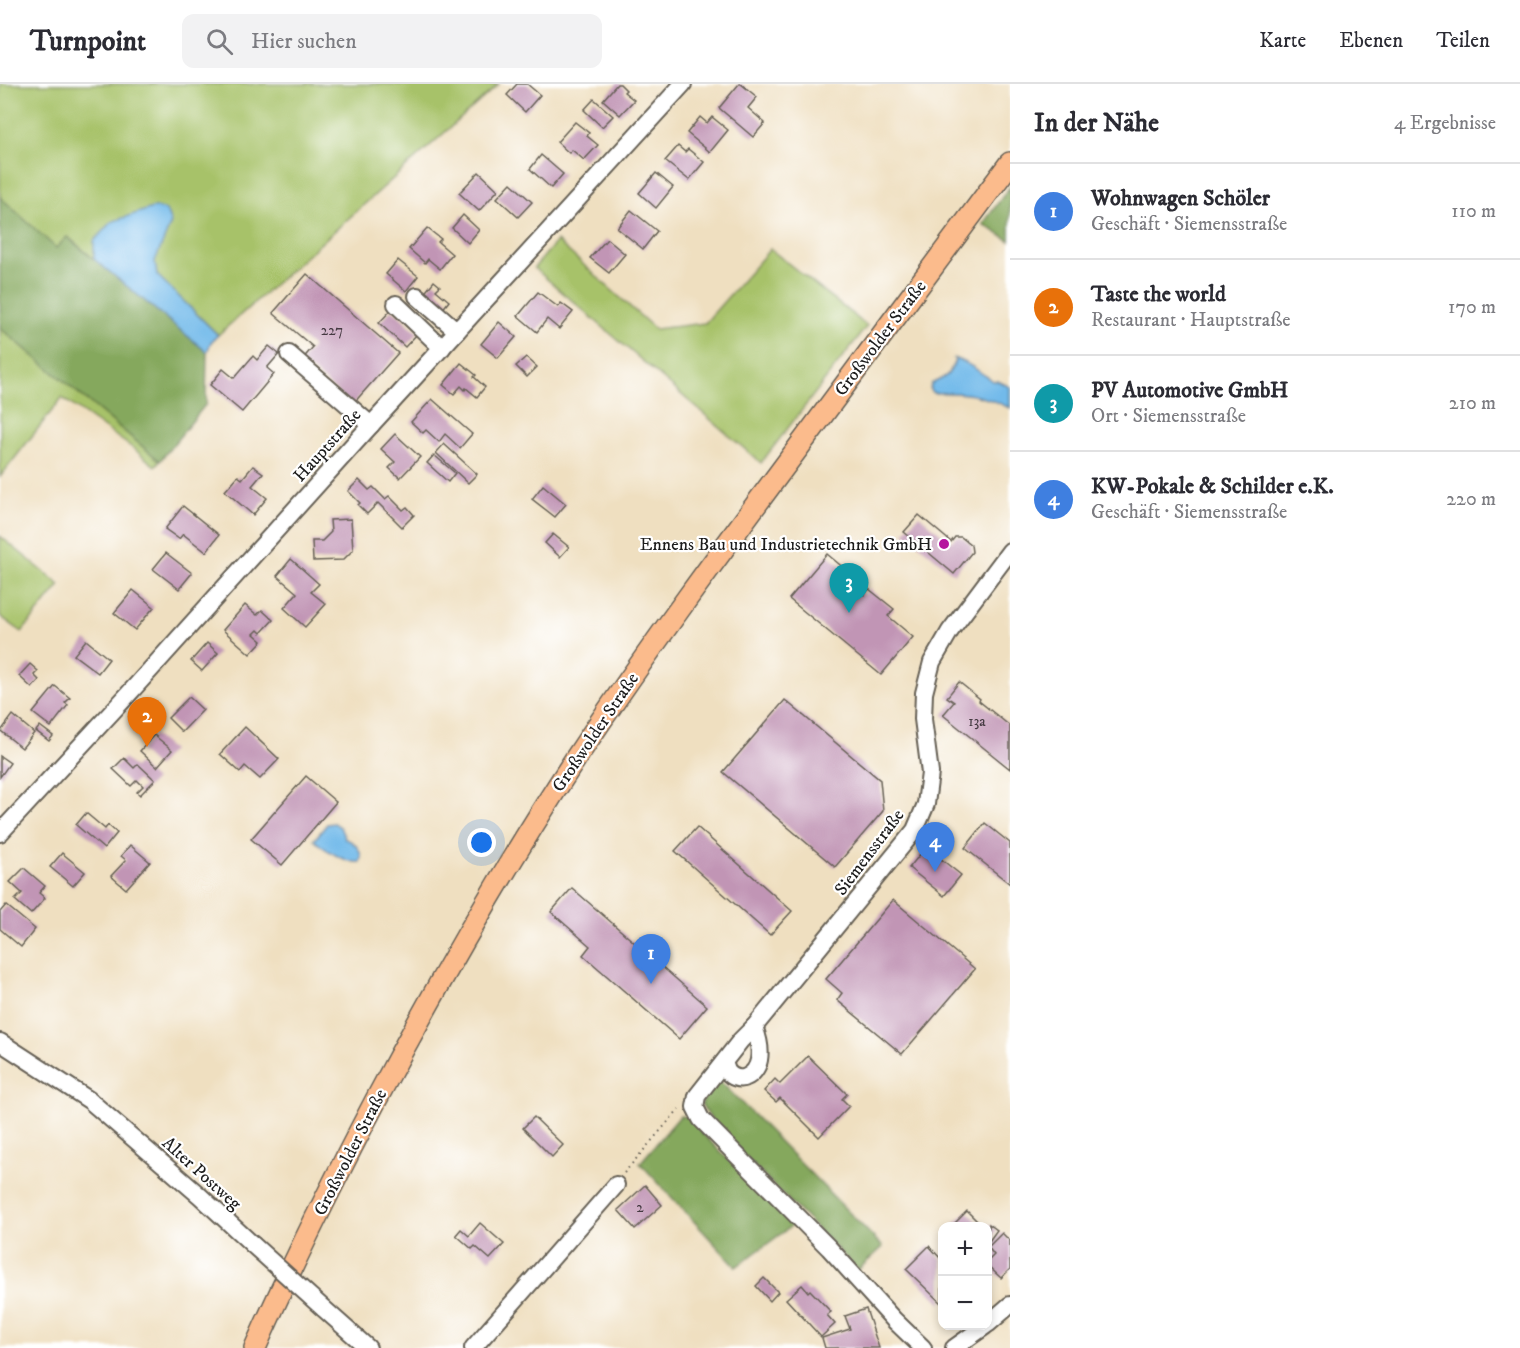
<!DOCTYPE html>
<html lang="de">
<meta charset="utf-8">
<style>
:root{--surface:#fff;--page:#f2f2f3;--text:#2b2b33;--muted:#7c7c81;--line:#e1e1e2;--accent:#b5179e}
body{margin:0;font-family:"IM FELL DW Pica",serif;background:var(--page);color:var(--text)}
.controls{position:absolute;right:18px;bottom:18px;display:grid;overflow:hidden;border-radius:12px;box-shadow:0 3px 9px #0003}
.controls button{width:54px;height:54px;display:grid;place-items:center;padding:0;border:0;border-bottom:2px solid var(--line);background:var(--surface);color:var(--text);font:30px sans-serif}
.you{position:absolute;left:482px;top:759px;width:21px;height:21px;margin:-15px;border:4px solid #fff;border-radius:50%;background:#1a73e8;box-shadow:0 0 0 9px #1a73e833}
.badge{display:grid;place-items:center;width:39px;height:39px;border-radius:50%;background:var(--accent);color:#fff;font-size:20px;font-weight:700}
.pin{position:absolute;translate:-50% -50px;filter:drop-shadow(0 2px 3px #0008)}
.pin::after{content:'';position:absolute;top:32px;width:21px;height:18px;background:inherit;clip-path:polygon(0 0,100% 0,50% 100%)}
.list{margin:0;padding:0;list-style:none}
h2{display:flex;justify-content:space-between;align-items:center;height:78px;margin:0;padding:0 24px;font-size:26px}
h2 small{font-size:20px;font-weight:400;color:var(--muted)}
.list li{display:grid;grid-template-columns:39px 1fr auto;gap:18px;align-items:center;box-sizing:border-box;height:96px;padding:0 24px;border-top:2px solid var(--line)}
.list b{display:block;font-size:22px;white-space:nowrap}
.list p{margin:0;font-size:20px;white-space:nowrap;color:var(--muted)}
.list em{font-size:20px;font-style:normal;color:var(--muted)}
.icon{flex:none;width:33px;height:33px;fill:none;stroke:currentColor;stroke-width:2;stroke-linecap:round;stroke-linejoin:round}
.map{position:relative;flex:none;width:1010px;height:1264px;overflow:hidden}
header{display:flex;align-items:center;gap:36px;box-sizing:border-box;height:84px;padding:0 30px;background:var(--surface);border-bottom:2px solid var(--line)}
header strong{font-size:28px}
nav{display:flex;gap:33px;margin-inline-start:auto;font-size:21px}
.search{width:420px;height:54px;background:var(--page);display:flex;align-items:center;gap:15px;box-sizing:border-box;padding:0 21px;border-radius:12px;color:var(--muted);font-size:22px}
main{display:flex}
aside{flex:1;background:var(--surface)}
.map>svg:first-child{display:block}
.green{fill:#a7c269;stroke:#626f42;stroke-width:1.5}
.forest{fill:#85a85d;stroke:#50623c;stroke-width:1.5}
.water{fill:#72baea;stroke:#476b83;stroke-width:1.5}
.building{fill:#c195b5}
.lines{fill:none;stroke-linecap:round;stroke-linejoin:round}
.minor-casing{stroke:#666055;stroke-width:20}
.major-casing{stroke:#666055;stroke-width:24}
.path{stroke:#666055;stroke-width:2;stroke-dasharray:1.5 4.5;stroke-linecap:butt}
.minor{stroke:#fff;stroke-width:16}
.major{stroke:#fbbb8c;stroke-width:21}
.minor-bridge-casing{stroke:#666055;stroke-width:20;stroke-linecap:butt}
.minor-bridge{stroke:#fff;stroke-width:16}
.poi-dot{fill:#b5179e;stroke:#fff;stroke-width:2}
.labels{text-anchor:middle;stroke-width:4.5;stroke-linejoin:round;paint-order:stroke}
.number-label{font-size:15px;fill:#453a42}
.street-label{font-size:18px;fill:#1c1c1c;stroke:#fff}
.poi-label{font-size:18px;fill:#1c1c1c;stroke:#fff;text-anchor:end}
</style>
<header>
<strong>Turnpoint</strong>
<div class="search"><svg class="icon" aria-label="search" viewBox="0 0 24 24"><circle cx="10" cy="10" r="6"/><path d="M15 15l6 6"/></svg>Hier suchen</div>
<nav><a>Karte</a><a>Ebenen</a><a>Teilen</a></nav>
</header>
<main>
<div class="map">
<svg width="1010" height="1264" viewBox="0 0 1010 1264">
<rect width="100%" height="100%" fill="#fff"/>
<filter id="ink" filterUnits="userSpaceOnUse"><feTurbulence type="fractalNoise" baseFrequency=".0167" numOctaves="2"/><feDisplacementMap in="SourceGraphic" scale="12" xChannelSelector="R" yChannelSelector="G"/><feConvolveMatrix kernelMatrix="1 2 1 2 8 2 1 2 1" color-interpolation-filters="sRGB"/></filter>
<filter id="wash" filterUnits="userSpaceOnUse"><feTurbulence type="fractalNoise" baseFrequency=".008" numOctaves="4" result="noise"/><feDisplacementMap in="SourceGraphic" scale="24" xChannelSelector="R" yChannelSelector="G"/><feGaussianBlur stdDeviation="1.35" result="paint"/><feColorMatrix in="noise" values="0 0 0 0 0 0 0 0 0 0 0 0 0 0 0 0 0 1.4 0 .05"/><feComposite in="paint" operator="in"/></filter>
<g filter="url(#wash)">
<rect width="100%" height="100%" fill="#efdfc0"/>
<g class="green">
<path d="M 0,0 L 499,0 L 218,251 L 157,191 L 124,150 L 94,175 L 68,153 L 56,165 L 0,113 Z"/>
<path d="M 557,157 L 655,245 L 705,239 L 770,165 L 867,242 L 761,379 L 534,184 Z"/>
<path d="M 0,244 L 160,377 L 155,382 L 134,365 L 62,314 L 0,393 Z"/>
<path d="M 0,452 L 60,501 L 22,548 L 0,532 Z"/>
</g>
<g class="forest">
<path d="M 1010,102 L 1010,157 L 983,140 Z"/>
<path d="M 0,113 L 56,164 L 67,153 L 207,268 L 206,320 L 160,377 L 0,244 Z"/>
<path d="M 717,994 L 883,1163 L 858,1186 L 718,1046 L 701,1020 Z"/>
<path d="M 680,1032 L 692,1033 L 701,1048 L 793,1141 L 736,1183 L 640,1079 Z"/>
</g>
<g class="water">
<path d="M 155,123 L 166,126 L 171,139 L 155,177 L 157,191 L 218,251 L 211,258 L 207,268 L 94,175 L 94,157 L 111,138 Z"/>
<path d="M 953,274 C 965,278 970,281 980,288 C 985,292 989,293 993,297 L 998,297 L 1010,303 L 1010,324 C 980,310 965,308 933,309 L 930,306 L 931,300 C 945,293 949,293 955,276 Z"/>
<path d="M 334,739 L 340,743 L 345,755 C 354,757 364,768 360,778 C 347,780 324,765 314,756 L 327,740 Z"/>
</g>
<g id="blocks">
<g class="building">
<path d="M 517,0 L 527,0 L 540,11 L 525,28 L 507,11 Z"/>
<path d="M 617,0 L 620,0 L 626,6 L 624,8 L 634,16 L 620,31 L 603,16 Z"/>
<path d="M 739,0 L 741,0 L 757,13 L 748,24 L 765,39 L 753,53 L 719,24 Z"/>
<path d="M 594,15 L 613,32 L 602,43 L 584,26 Z"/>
<path d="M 700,33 L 707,39 L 712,33 L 728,46 L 710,68 L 687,49 Z"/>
<path d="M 575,38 L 589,49 L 587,52 L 598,61 L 584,76 L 572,66 L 569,69 L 557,58 Z"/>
<path d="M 678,62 L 685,68 L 688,65 L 704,78 L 689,96 L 665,77 Z"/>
<path d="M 541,71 L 563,90 L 551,104 L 530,85 Z"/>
<path d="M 479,88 L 498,106 L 479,127 L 459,109 Z"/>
<path d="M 656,89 L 673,103 L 656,124 L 639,109 Z"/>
<path d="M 511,99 L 532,118 L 518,133 L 497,114 Z"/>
<path d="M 631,126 L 657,147 L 643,165 L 617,144 Z"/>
<path d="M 463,131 L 479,146 L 468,159 L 452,144 Z"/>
<path d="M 427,144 L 441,155 L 438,158 L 452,170 L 440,185 L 428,175 L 425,179 L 409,165 Z"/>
<path d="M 607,155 L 625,170 L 609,189 L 590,174 Z"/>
<path d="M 398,176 L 418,192 L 406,207 L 386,190 Z"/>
<path d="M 307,190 L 398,269 L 352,321 L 301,277 L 313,263 L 273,229 Z"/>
<path d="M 434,197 L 440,202 L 436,206 L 449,217 L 442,226 L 423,211 Z"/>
<path d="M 538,208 L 558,223 L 561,219 L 573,228 L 559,245 L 547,235 L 537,248 L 518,232 Z"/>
<path d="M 392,225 L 418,249 L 405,263 L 379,239 Z"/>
<path d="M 499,238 L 516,253 L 498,274 L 481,260 Z"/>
<path d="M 269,262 L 279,270 L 267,284 L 274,290 L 242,328 L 210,301 L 223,285 L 234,294 L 253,272 L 257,276 Z"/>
<path d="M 526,273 L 537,283 L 527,293 L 516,282 Z"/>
<path d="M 461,279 L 476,291 L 474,293 L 485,303 L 477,313 L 466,304 L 465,306 L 461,302 L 454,310 L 443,301 Z"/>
<path d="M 432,315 L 472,350 L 460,364 L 445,350 L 439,358 L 426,346 L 423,349 L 411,338 Z"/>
<path d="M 395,350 L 420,373 L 400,394 L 389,384 L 395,378 L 381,365 Z"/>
<path d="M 444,360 L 477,390 L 468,399 L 436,369 Z"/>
<path d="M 434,371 L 455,389 L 448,398 L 427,379 Z"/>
<path d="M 253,382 L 263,389 L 252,402 L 267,414 L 253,431 L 225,407 L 238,392 L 242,395 Z"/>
<path d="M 359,396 L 369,406 L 373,403 L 385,415 L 389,412 L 403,426 L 407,423 L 414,431 L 402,443 L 378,419 L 367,430 L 358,421 L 360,419 L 348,407 Z"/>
<path d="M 543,401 L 566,420 L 555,433 L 532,415 Z"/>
<path d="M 183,422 L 219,451 L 206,468 L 183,450 L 179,455 L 165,445 Z"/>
<path d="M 919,431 L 951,458 L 955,453 L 961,453 L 971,461 L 972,468 L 954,490 L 904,448 Z"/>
<path d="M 351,435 L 353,466 L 343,476 L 313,477 L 312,457 L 322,457 L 331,448 L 330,436 Z"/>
<path d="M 553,450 L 569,463 L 560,473 L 545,459 Z"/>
<path d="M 166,469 L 192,489 L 179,505 L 153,485 Z"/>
<path d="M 827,470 L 845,485 L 840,491 L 864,511 L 869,505 L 894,525 L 888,532 L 913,553 L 881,591 L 789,515 Z"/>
<path d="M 291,475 L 319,500 L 311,508 L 326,520 L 305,543 L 284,524 L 297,509 L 277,492 Z"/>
<path d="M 133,506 L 154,523 L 135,546 L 114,529 Z"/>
<path d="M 245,521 L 257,531 L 262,526 L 273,536 L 261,549 L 258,546 L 254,550 L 262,557 L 250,570 L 223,546 Z"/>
<path d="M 86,556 L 109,575 L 98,589 L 74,571 Z"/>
<path d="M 207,559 L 218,569 L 202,587 L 191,577 Z"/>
<path d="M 30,580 L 38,587 L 34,591 L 39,596 L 32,604 L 19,592 Z"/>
<path d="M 959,598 L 980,615 L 979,617 L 1010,642 L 1010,685 L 943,631 L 954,618 L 947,613 Z"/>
<path d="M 55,602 L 70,614 L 65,619 L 68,621 L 51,643 L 33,629 Z"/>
<path d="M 189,613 L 203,626 L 182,648 L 168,634 Z"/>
<path d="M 785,616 L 880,696 L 883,727 L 835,783 L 723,688 Z"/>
<path d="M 13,631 L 34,649 L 22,664 L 1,647 Z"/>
<path d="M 40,642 L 53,652 L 49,657 L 36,647 Z"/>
<path d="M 245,643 L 279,675 L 260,695 L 245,682 L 240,688 L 220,670 Z"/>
<path d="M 154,651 L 172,666 L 157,683 L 140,667 Z"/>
<path d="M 0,672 L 10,679 L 0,693 Z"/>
<path d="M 124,674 L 134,684 L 138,680 L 155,696 L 140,711 L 137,708 L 143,702 L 137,696 L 131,702 L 113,685 Z"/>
<path d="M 306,692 L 336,718 L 282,781 L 251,755 Z"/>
<path d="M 86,729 L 105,745 L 108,741 L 117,749 L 104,765 L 76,741 Z"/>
<path d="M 985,739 L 1010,759 L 1010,800 L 965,764 Z"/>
<path d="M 697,743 L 792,827 L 770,851 L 675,767 Z"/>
<path d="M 130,761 L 150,778 L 126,805 L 111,792 L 126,776 L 121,772 Z"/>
<path d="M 926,763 L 961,791 L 944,812 L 909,784 Z"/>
<path d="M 62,769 L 85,788 L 73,802 L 50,783 Z"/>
<path d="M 24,784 L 45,802 L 39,809 L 45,814 L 31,830 L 15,816 L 22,809 L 10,798 Z"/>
<path d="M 572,804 L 707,922 L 679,955 L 583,871 L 590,862 L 551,828 Z"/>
<path d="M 893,816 L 975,885 L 902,970 L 837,916 L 842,909 L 826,895 Z"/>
<path d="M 6,821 L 35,845 L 21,863 L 0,845 L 0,828 Z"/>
<path d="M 808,972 L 847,1010 L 842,1015 L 849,1022 L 819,1053 L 780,1014 L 776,1018 L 764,1007 L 775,995 L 780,1000 Z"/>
<path d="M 534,1033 L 563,1061 L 552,1073 L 523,1044 Z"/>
<path d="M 645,1101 L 662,1121 L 635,1145 L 618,1126 Z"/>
<path d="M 967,1127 L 982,1142 L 952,1142 Z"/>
<path d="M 480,1139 L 504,1160 L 490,1175 L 475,1162 L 472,1165 L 456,1151 L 461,1145 L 469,1152 Z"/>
<path d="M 989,1140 L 997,1146 L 989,1157 L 988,1156 Z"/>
<path d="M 1002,1149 L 1010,1157 L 1010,1185 L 1001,1194 L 988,1182 L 988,1177 L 994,1171 L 988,1163 Z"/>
<path d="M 929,1162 L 942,1176 L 942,1220 L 906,1185 Z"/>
<path d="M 764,1194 L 778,1208 L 770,1217 L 756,1202 Z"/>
<path d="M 802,1201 L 808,1208 L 810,1206 L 831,1228 L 827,1231 L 835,1240 L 821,1253 L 786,1215 Z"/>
<path d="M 866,1225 L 879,1264 L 825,1264 L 822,1254 L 850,1245 L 845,1232 Z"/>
</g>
</g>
</g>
<g filter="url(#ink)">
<use href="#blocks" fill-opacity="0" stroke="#666055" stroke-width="1.5"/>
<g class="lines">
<g class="minor-casing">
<g id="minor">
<path d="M 417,212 L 457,247"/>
<path d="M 396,220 L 442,264"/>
<path d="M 289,270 L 371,341"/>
<path d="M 0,749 L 124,615 L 371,341 L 683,0"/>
<path d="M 0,958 L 89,1016 L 199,1111 L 252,1160"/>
<path d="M 724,978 C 725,981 726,984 727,987 C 738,1002 756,992 759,976 C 761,965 758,953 754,943"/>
<path d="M 323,1224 L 368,1264"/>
<path d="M 988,1240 L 1010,1221"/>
<path d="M 473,1264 L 616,1101"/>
<path d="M 923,1264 L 894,1236 L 829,1164 L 701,1035 L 695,1023 L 697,1012 L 741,956 L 754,943 L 915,746 L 926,720 L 930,689 L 923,635 L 924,609 L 932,578 L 950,547 L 1010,467"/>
<path d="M 954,1264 L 985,1242"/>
</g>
</g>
<g class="major-casing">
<path id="major" d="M 255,1264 C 292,1180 333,1098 376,1016 C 438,899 504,784 576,674 C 649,564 728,458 807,352 C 875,261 942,170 1010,79"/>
</g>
<path class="path" d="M 624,1089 L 679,1025"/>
<use href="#minor" class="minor"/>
<use href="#major" class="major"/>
<g class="minor-bridge-casing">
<path id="minor-bridge" d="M 252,1160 L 323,1224"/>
</g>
<use href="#minor-bridge" class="minor-bridge"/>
</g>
</g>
<circle class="poi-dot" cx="944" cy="460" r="6"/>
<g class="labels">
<g class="number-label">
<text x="332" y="251">227</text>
<text x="977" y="642">13a</text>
<text x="640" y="1128">2</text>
</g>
<g class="street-label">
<text transform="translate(880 254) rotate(-53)" y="6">Großwolder Straße</text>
<text transform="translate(327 361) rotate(-48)" y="6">Hauptstraße</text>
<text transform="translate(595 648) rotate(-56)" y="6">Großwolder Straße</text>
<text transform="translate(869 768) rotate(-53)" y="6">Siemensstraße</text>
<text transform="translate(350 1068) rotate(-63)" y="6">Großwolder Straße</text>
<text transform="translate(202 1089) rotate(42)" y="6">Alter Postweg</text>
</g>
<g class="poi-label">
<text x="932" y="466">Ennens Bau und Industrietechnik GmbH</text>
</g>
</g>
</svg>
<div class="controls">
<button>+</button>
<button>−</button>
</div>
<div class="you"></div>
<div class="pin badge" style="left:651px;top:900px;background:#3f7fe0">1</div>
<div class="pin badge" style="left:147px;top:663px;background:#e8710a">2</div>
<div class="pin badge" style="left:849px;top:529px;background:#0f9aa8">3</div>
<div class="pin badge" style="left:935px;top:788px;background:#3f7fe0">4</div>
</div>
<aside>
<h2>In der Nähe<small>4 Ergebnisse</small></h2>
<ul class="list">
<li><span class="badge" style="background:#3f7fe0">1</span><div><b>Wohnwagen Schöler</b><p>Geschäft · Siemensstraße</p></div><em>110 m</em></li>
<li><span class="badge" style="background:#e8710a">2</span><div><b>Taste the world</b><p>Restaurant · Hauptstraße</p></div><em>170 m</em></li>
<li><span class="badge" style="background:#0f9aa8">3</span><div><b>PV Automotive GmbH</b><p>Ort · Siemensstraße</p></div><em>210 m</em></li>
<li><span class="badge" style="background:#3f7fe0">4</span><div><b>KW-Pokale &amp; Schilder e.K.</b><p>Geschäft · Siemensstraße</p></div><em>220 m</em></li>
</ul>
</aside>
</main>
